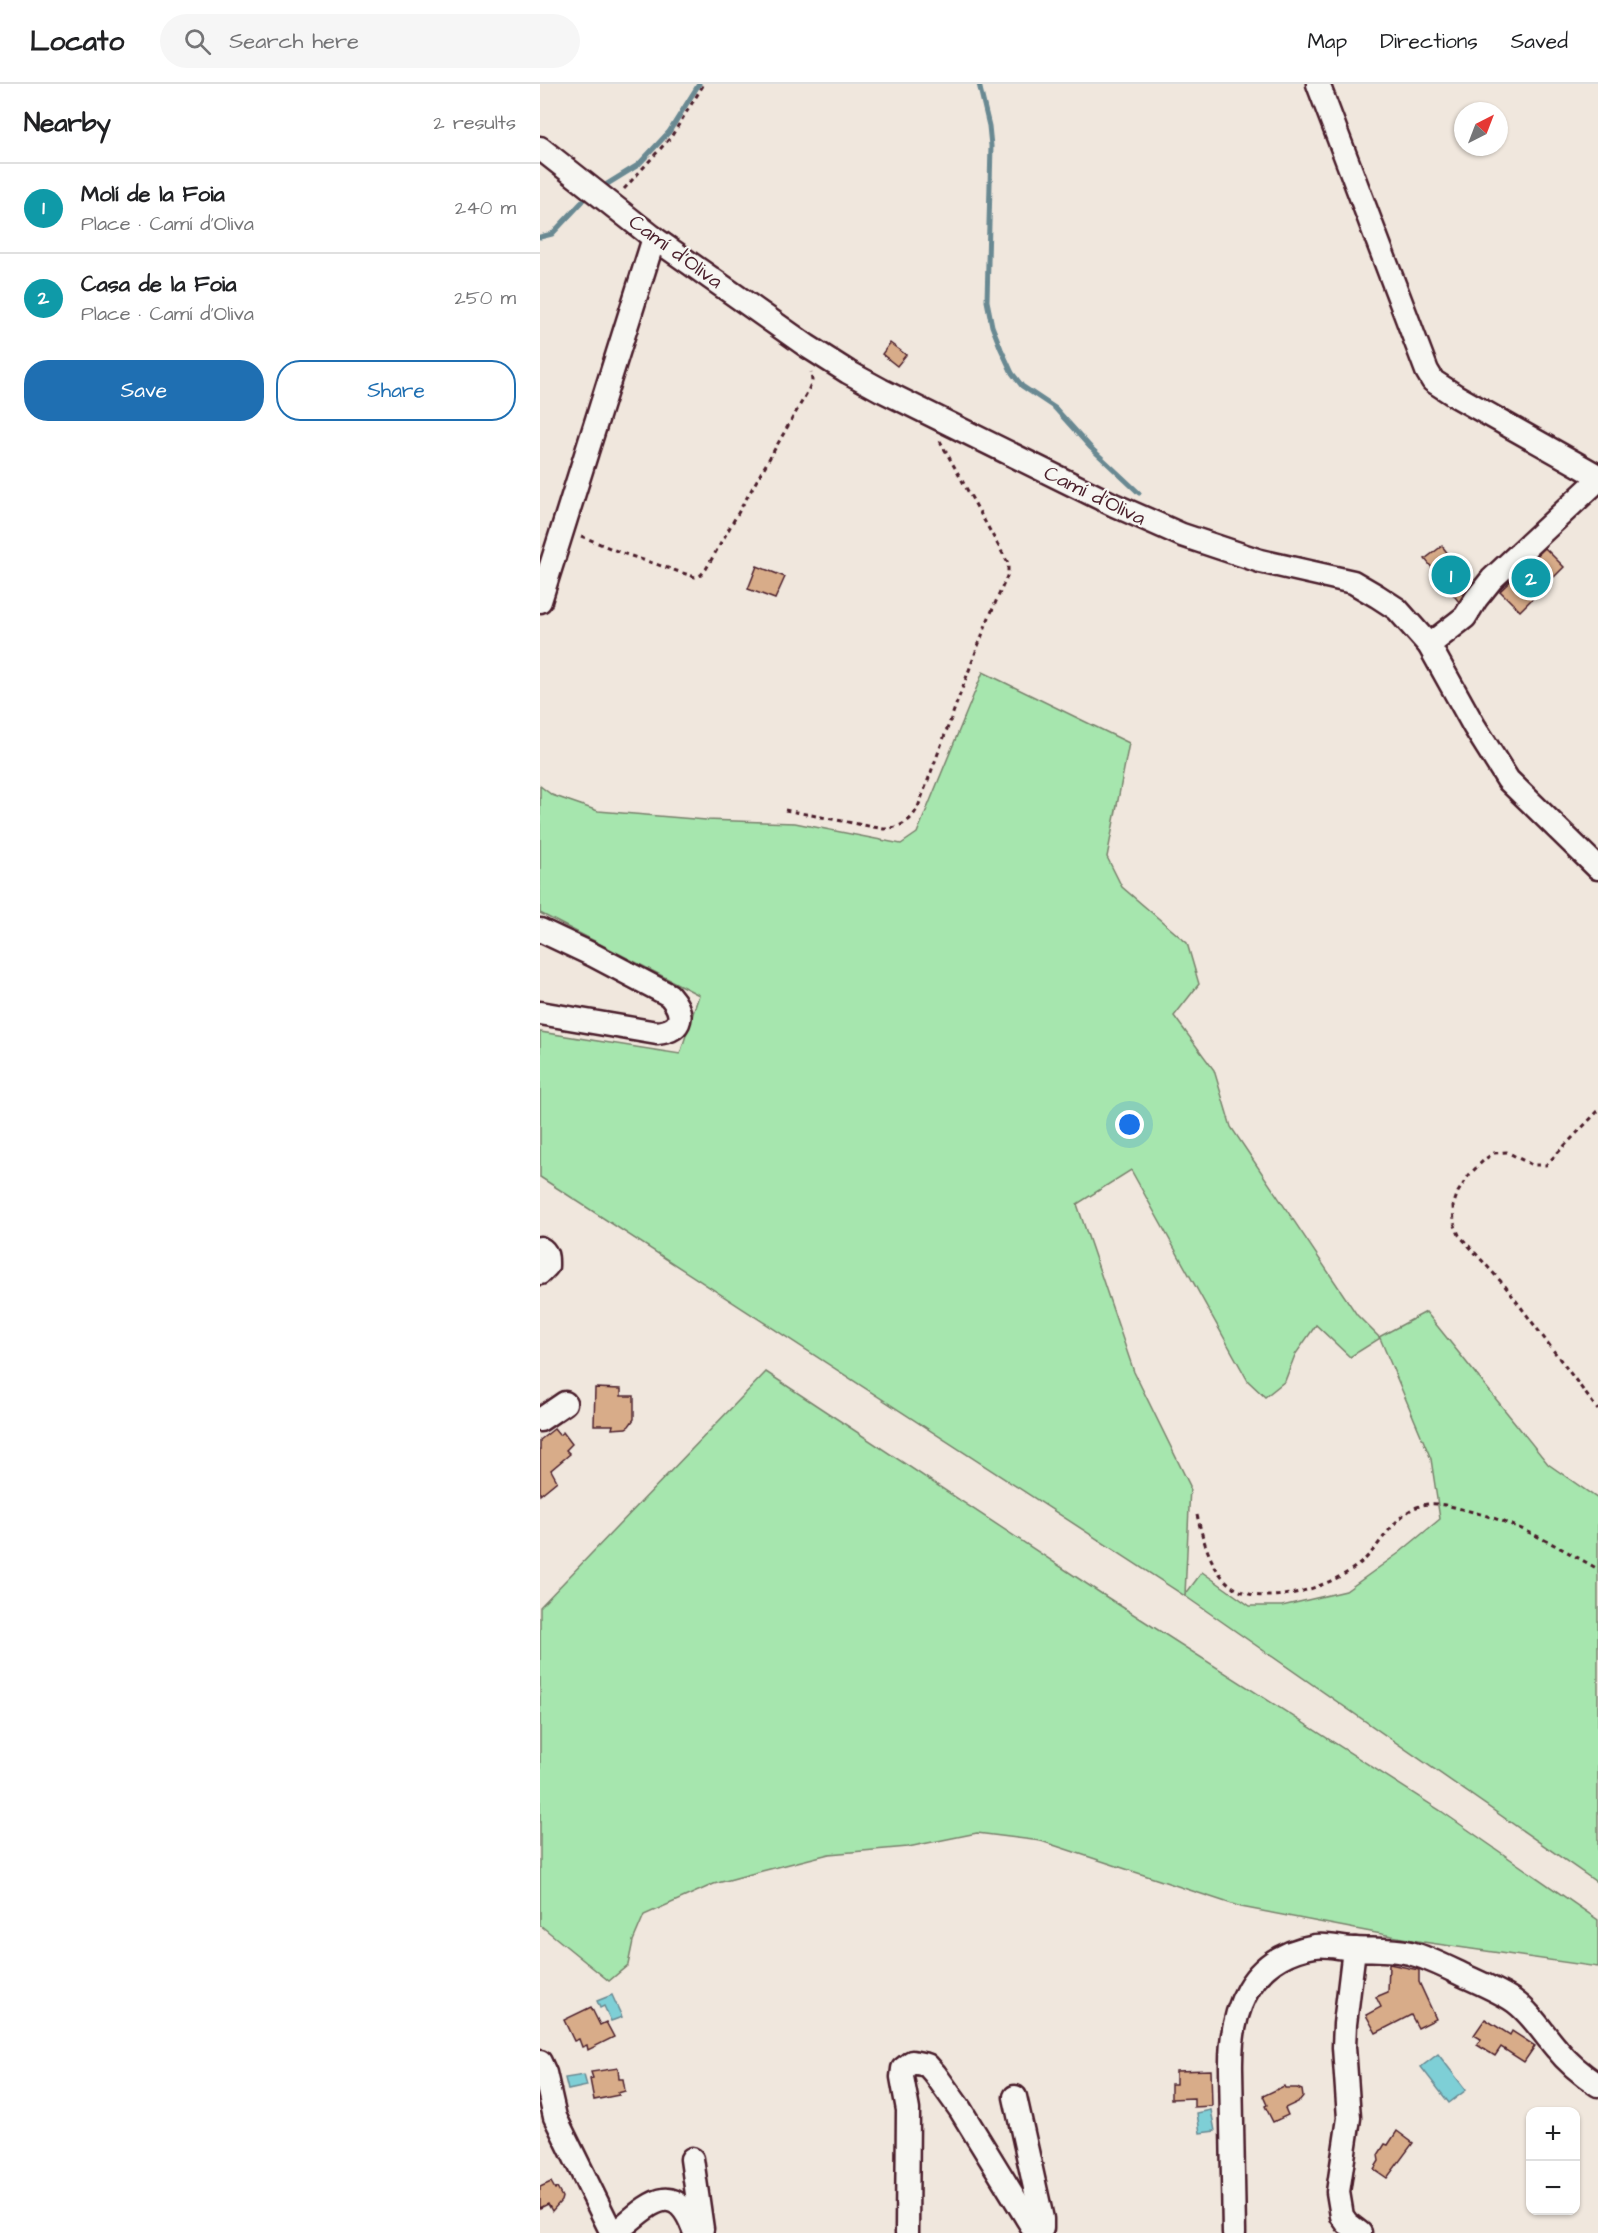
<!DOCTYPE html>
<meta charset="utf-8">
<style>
:root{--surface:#fff;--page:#f6f6f6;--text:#202124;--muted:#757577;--line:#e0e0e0;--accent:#1f6fb2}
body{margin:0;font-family:"Architects Daughter",sans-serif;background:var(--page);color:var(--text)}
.controls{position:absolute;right:18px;bottom:18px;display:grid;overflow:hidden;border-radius:12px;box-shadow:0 2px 4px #0004}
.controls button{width:54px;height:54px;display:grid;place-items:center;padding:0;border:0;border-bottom:2px solid var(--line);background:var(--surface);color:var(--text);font:30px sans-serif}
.compass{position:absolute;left:914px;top:18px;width:54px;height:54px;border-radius:50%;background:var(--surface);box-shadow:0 2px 4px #0004;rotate:42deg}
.you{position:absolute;left:590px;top:1041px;width:21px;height:21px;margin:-15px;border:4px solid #fff;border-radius:50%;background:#1a73e8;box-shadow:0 0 0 9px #1a73e833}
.badge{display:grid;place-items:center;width:39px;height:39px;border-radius:50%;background:var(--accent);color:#fff;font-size:20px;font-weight:700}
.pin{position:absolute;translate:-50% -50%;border:3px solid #fff;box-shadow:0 2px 6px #0006}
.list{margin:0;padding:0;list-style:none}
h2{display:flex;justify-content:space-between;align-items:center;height:78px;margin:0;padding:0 24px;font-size:26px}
h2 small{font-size:20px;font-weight:400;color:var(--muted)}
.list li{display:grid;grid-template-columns:39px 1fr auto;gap:18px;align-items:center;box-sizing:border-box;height:90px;padding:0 24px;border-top:2px solid var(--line)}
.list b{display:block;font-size:22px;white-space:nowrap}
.list p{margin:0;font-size:20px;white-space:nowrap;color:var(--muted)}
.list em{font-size:20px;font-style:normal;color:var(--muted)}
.actions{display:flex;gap:12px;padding:18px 24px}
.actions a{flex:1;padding:14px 0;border:2px solid var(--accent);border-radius:24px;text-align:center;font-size:21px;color:var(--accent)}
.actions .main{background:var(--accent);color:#fff}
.icon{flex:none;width:33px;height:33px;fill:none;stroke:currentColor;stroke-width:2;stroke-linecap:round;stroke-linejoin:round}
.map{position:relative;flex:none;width:1058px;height:2149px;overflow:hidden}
header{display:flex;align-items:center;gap:36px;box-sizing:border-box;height:84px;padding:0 30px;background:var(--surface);border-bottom:2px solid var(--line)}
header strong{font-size:28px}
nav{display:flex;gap:33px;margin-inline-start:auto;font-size:21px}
.search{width:420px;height:54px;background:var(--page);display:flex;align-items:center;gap:15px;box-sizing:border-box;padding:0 21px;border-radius:33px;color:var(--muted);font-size:22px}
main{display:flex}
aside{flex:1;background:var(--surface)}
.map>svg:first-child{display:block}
.green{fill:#a6e6ae;stroke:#78826c;stroke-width:1.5;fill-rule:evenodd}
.water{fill:#7ecfd6;stroke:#698992;stroke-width:1.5}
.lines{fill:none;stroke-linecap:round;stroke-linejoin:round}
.stream{stroke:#698992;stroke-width:5}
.building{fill:#d8ac89;stroke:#4a1f2b;stroke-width:1.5}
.minor-casing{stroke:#4a1f2b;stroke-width:27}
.path{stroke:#4a1f2b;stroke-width:3;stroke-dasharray:4.5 4.5;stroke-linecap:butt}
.minor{stroke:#f6f6f2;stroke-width:22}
.labels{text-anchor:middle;stroke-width:4.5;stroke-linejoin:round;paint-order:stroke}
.street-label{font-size:21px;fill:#4a1f2b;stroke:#f6f6f2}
</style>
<header>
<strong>Locato</strong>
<div class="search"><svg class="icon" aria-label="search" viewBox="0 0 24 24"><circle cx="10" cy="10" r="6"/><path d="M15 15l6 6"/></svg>Search here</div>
<nav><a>Map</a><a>Directions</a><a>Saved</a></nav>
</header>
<main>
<aside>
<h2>Nearby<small>2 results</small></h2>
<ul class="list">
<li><span class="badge" style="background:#0f9aa8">1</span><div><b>Molí de la Foia</b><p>Place · Camí d’Oliva</p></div><em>240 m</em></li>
<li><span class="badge" style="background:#0f9aa8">2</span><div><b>Casa de la Foia</b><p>Place · Camí d’Oliva</p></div><em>250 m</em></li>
</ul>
<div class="actions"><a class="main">Save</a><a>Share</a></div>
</aside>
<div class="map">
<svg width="1058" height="2149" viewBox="0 0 1058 2149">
<rect width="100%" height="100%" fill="#f0e7dd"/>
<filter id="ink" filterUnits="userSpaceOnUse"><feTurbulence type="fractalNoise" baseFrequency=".0167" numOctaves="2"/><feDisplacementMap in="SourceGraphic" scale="12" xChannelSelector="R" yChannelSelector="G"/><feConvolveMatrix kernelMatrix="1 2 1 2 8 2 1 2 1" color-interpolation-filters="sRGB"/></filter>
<g filter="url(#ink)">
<g class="green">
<path d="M 443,588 L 589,659 L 567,773 L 582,803 L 647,859 L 659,900 L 634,932 L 674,986 L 691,1043 L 817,1231 L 839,1253 L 886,1228 L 1008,1380 L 1058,1415 L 1058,1799 L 645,1512 L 0,1093 L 0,948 L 140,970 L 159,911 L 0,829 L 0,702 L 12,711 L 58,727 L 166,736 L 255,739 L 361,760 L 377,749 ZM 591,1086 L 708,1297 L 725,1313 L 745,1297 L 755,1271 L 776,1241 L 810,1273 L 840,1254 L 891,1375 L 900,1435 L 859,1469 L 806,1507 L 742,1522 L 710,1522 L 662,1488 L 645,1511 L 650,1402 L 594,1288 L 537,1120 Z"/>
<path d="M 226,1288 L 565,1512 L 901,1727 L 1058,1836 L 1058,1883 L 883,1858 L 701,1823 L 501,1757 L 437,1749 L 368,1763 L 289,1770 L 222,1787 L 174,1800 L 104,1831 L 93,1857 L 88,1881 L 69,1897 L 0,1841 L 0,1523 Z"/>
</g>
<g class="water">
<path d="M 72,1911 L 82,1933 L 71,1937 L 64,1922 L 60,1924 L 57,1917 Z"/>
<path d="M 898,1970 L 926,2006 L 909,2019 L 881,1983 Z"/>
<path d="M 44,1991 L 47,2002 L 28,2006 L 25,1994 Z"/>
<path d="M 671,2026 L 675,2047 L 660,2049 L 657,2029 Z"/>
</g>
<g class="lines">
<g class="stream">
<path d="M 439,0 L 449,42 L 451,62 L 447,217 L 452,242 L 461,265 L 472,289 L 482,302 L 515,324 L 551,364 L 599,409"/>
<path d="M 64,102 L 98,81 L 129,48 L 159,0"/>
<path d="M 0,153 L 12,150 L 43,117"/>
</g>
</g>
<g class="building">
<path d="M 350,259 L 366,271 L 357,282 L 342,270 Z"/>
<path d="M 902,462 L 931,499 L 919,518 L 885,475 Z"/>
<path d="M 1005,464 L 1024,483 L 980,527 L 960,507 Z"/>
<path d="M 217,482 L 245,493 L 235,515 L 208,505 Z"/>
<path d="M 55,1304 L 81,1305 L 81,1312 L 94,1312 L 94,1335 L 89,1342 L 86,1344 L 72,1345 L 73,1341 L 54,1341 Z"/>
<path d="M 14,1345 L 19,1351 L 23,1348 L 32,1360 L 26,1366 L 30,1370 L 11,1386 L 17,1397 L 0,1411 L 0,1356 Z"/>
<path d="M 849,1880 L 879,1886 L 879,1898 L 896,1935 L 878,1944 L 871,1931 L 836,1949 L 826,1931 L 841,1923 L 836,1913 L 848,1908 Z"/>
<path d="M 51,1923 L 60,1941 L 66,1938 L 74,1953 L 48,1966 L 47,1961 L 42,1963 L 39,1955 L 34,1957 L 24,1936 Z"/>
<path d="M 945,1935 L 970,1951 L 972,1947 L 995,1962 L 984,1978 L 961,1963 L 955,1972 L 937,1961 L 941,1955 L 934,1951 Z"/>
<path d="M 78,1984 L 79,1995 L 83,1995 L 85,2007 L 78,2009 L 79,2011 L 54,2016 L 50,1995 L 53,1994 L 51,1988 Z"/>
<path d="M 671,1986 L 672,2022 L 654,2023 L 654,2014 L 631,2015 L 631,2000 L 636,2000 L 636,1987 Z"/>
<path d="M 744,2002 L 745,2004 L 757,2004 L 762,2006 L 763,2013 L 760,2017 L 745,2024 L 748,2031 L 733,2038 L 725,2022 L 727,2021 L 723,2012 Z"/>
<path d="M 857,2047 L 873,2059 L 847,2094 L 834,2085 L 839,2077 L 838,2071 L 845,2060 L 848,2061 Z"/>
<path d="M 11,2098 L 15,2105 L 17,2104 L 22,2113 L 21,2117 L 12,2127 L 8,2120 L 0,2124 L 0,2103 Z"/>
</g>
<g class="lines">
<g class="minor-casing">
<g id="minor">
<path d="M 778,0 L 887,287 L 893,297 L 916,312 L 1058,392"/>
<path d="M 0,64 L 114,154 L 267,262 L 308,288 L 341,306 L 574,421 L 642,451 L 720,477 L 813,498 L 837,512 L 857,525 L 889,561 L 934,642 L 968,696 L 1058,784"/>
<path d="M 0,517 L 114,154"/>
<path d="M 889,561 L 925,533 L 936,515 L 952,495 L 1058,396"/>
<path d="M 0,846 L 53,871 L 129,911 C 145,929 144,946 117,949 L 0,929"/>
<path d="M 0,1164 C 8,1168 7,1175 7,1182 L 0,1189"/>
<path d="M 0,1336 L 25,1319"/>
<path d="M 814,1865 L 805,1940 L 804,1963 L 809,2034 L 798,2108 L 802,2132 L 807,2139 L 820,2149"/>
<path d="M 0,1978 L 5,1989 L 15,2033 L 72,2149"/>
<path d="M 475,2013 L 502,2135 L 502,2144 L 496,2149"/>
<path d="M 152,2075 L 162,2145"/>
<path d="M 75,2149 C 108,2122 135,2090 155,2149"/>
<path d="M 367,2149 L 368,2026 L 362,1993 L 363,1985 L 372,1978 L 387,1981 L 395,1990 L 420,2025 L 496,2149"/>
<path d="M 694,2149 L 691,1985 C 690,1926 709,1873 775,1862 C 789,1860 802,1865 816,1865 C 834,1866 852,1865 870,1869 C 889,1874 908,1884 925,1892 C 942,1900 959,1907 974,1917 C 991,1929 1003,1949 1017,1965 C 1028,1979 1043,1991 1058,2001"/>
</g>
</g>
<g class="path">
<path d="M 84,105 L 131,53 L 164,0"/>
<path d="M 41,452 L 82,469 L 155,493 L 161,491 L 166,485 L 268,307 L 272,297 L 271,288"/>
<path d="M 245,726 L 344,745 C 361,743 371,738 378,723 L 447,538 L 468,490 L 468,479 L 400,357"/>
<path d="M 1058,1027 L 1006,1081 L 992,1081 L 967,1068 L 954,1069 L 945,1075 L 929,1091 L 918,1108 L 913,1122 L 914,1139 L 919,1151 L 965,1202 L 1058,1326"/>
<path d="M 657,1431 C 663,1455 671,1488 693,1503 C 727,1526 798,1501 825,1475 C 845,1456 858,1423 889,1420 C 901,1419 914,1423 925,1426 C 974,1437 1015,1461 1058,1485"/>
</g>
<use href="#minor" class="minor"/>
</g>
</g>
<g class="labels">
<g class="street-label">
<text transform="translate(136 167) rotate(36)" y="7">Camí d’Oliva</text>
<text transform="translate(555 411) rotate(26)" y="7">Camí d’Oliva</text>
</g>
</g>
</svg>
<div class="controls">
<button>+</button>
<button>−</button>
</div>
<svg class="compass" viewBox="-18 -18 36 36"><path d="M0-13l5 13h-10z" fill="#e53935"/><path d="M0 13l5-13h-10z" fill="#757577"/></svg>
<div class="you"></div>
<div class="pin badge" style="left:911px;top:491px;background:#0f9aa8">1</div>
<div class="pin badge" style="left:991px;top:494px;background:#0f9aa8">2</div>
</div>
</main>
